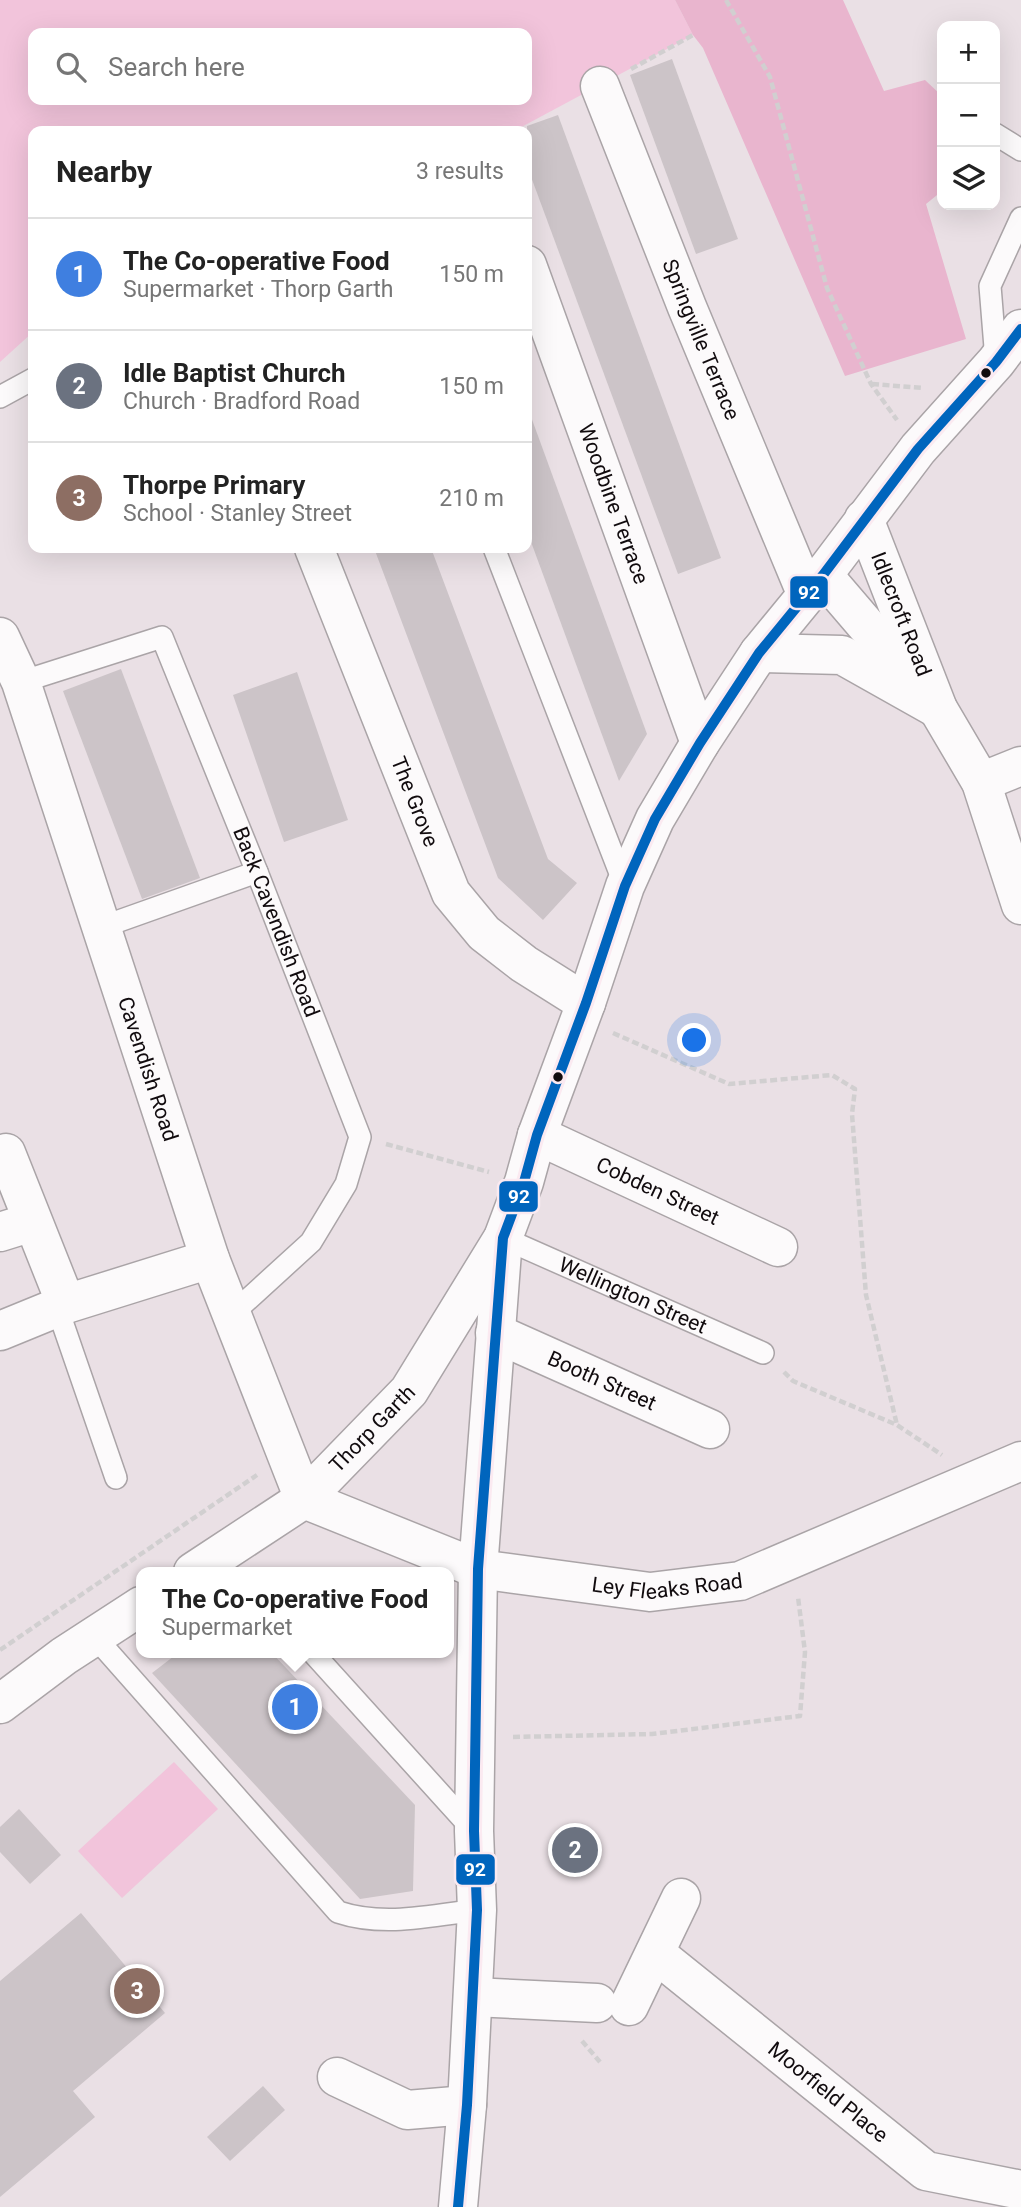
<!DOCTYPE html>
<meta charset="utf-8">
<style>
:root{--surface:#fff;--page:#f2f2f2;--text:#222;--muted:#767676;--line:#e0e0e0;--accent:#ea580c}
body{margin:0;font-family:Roboto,sans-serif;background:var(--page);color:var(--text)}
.controls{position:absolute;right:21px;top:21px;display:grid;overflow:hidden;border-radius:14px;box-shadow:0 7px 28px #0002}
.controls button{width:63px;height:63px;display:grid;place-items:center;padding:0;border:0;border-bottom:2px solid var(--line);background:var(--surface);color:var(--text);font:35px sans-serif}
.you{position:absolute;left:695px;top:1041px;width:24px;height:24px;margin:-18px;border:5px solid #fff;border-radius:50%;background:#1a73e8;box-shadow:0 0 0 10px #1a73e833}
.badge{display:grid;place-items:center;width:46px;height:46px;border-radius:50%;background:var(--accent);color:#fff;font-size:23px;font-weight:700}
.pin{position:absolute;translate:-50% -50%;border:4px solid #fff;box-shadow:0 2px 7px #0006}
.popup{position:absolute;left:136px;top:1567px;width:318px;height:91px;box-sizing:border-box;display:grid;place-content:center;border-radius:14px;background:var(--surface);filter:drop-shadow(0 2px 5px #0005);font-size:23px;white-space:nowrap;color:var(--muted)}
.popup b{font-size:26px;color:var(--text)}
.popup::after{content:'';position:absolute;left:50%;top:100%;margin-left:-14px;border:14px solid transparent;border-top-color:var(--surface)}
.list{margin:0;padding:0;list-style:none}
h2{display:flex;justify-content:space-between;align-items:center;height:91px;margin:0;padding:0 28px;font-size:30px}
h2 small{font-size:23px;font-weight:400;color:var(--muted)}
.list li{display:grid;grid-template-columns:46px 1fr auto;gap:21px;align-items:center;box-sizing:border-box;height:112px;padding:0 28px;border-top:2px solid var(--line)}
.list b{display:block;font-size:26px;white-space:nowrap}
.list p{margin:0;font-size:23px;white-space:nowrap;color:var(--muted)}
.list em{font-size:23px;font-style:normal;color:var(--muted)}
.icon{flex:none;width:38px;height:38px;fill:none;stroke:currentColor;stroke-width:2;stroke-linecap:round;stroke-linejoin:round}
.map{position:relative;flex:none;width:1021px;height:2207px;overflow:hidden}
.search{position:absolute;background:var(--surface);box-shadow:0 7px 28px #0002;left:28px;top:28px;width:504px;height:77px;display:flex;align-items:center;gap:18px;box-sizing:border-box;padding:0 24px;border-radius:14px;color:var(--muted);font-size:26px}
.panel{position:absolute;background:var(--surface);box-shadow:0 7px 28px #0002;left:28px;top:126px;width:504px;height:427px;border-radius:14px}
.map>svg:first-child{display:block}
.green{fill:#f2c4db;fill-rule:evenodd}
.forest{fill:#e9b5ce}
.building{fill:#ccc4c8}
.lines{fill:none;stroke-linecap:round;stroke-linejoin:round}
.service-casing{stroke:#aaa4a7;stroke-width:24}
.minor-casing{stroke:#aaa4a7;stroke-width:41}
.tertiary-casing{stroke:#aaa4a7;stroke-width:41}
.path{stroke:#d1cfd0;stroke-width:4.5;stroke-dasharray:7 3.5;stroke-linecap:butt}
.service{stroke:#fcfafb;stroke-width:21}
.minor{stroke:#fcfafb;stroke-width:38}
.tertiary{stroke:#fcfafb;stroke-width:38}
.bus-1-casing{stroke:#fbeaf1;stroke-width:16}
.bus-1{stroke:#0065bd;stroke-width:10}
.bus-dot{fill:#110b0e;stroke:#fbeaf1;stroke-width:2.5}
.labels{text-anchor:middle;stroke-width:7;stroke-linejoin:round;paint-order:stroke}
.street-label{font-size:21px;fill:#110b0e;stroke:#fbeaf1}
.line-badge{stroke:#fbeaf1;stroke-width:2.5}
.badge-label{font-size:19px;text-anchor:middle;font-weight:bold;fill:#fff}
</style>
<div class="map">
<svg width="1021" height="2207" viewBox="0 0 1021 2207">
<rect width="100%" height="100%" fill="#eae0e5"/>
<g class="green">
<path d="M 0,0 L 675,0 L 693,35 L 514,131 L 33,131 L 33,332 L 0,362 ZM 33,33 L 527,33 L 527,100 L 33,100 Z"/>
<path d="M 174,1762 L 218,1809 L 122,1898 L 78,1851 Z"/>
</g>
<path class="forest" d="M 675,0 L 843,0 L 884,91 L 925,80 L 942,96 L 942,191 L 926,204 L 966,339 L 845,376 L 703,48 L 693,35 Z"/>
<g class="building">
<path d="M 672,59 L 738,239 L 696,254 L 630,75 Z"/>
<path d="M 558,115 L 721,558 L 678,574 L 527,166 L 527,126 Z"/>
<path d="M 530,414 L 647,734 L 619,781 L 527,531 L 527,415 Z"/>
<path d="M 374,548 L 431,548 L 548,859 L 577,883 L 543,920 L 498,878 Z"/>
<path d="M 121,669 L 200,878 L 142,899 L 63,691 Z"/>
<path d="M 297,672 L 348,820 L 284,842 L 233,695 Z"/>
<path d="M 178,1653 L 272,1653 L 415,1805 L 413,1891 L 360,1899 L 152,1673 Z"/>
<path d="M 19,1809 L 61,1855 L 30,1884 L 0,1852 L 0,1827 Z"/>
<path d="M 81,1913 L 165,2013 L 73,2091 L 95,2117 L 0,2197 L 0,1981 Z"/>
<path d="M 263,2086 L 285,2110 L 230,2161 L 207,2137 Z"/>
</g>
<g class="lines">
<g class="service-casing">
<g id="service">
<path d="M 995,134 L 1021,150"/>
<path d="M 996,360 L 990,286 L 1021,218"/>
<path d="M 0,397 L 33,379"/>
<path d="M 494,548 L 625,886"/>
<path id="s1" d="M 21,682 L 162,637 L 257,872 L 360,1137 L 346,1184 L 311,1242 L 232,1314"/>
<path d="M 102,927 L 257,872"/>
<path id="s2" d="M 503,1238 L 763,1353"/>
<path d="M 57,1307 L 116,1478"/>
<path d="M 94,1636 L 338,1912 C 383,1927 430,1916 477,1910"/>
<path d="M 313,1653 L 473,1830"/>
</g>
</g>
<g class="minor-casing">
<g id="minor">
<path id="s3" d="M 600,86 L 687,307 L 806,593"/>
<path id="s4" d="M 527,265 L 700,743"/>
<path id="s5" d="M 314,548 L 451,893 L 484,933 L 524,964 L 586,1003"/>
<path id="s6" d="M 0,637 L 21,682 L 210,1259 L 304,1499 L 478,1569 L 650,1592 L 740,1581 L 1021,1461"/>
<path d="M 981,782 L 1021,766"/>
<path id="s7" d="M 537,1135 L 778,1247"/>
<path d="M 6,1153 L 66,1304 L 210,1259"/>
<path d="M 0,1232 L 32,1222"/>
<path d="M 0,1331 L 66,1304"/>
<path id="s8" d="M 495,1333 L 710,1429"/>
<path id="s9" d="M 655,1953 L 926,2171 L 1021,2190"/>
<path d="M 473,1997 L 597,2003"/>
<path d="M 629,2006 L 681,1898"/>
<path d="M 337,2077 L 407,2110 L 467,2105"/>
<path d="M 458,2207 L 467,2105 L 477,1910 L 474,1831 L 478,1569 L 503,1238"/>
</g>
</g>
<g class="tertiary-casing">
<g id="tertiary">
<path id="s10" d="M 864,519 L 938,709 L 981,782 L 1021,905"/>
<path d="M 823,575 L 918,686"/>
<path d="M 759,653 L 842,655 L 938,709"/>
<path id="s11" d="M 193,1572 L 304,1499 L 409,1391 L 503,1238 L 524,1182 L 537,1135 L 586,1003 L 625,886 L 655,819 L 700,743 L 759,653 L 823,575 L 918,449 L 996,362 L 1021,329"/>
<path d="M 0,1704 L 64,1656 L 141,1606"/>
</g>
</g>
<g class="path">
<path d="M 726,0 L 770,77 L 827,288 L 871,384 L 897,420"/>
<path d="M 631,69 L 693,35"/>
<path d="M 872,384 L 923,388"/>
<path d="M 613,1033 L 729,1084 L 832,1075 L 855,1089 L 852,1114 L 866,1295 L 897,1425"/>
<path d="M 386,1144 L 489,1172"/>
<path d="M 784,1372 L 793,1381 L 897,1425 L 942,1455"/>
<path d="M 0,1650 L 257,1475"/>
<path d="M 513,1737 L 652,1734 L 800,1716 L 805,1652 L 798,1597"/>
<path d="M 582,2041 L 600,2062"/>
</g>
<use href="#service" class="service"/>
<use href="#minor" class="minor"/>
<use href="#tertiary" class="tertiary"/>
<g class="bus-1-casing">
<path id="bus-1" d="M 458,2207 L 467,2105 L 477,1910 L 474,1831 L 478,1569 L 503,1238 L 524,1182 L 537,1135 L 586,1003 L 625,886 L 655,819 L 700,743 L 759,653 L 823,575 L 918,449 L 996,362 L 1021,329"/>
</g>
<use href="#bus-1" class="bus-1"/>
</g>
<g class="bus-dot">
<circle cx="986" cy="373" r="6"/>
<circle cx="558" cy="1077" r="6"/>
</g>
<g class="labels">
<g class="street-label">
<text dy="7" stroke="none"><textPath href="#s3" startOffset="273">Springville Terrace</textPath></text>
<text dy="7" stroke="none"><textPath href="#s4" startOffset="254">Woodbine Terrace</textPath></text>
<text dy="7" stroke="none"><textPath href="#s10" startOffset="102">Idlecroft Road</textPath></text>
<text dy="7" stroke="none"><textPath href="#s5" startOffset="273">The Grove</textPath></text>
<text dy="7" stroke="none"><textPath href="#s1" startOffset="455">Back Cavendish Road</textPath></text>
<text dy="7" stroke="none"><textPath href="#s6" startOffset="457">Cavendish Road</textPath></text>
<text dy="7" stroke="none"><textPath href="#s7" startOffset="133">Cobden Street</textPath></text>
<text dy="7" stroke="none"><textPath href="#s2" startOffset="142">Wellington Street</textPath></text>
<text dy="7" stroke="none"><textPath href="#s8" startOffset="117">Booth Street</textPath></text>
<text dy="7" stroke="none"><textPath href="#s11" startOffset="231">Thorp Garth</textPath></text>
<text dy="7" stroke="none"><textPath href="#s6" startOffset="1293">Ley Fleaks Road</textPath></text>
<text dy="7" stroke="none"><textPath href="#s9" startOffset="222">Moorfield Place</textPath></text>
</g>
</g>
<g class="line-badge">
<rect x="789" y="575" width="40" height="34" rx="7" fill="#0065bd"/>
<rect x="498" y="1180" width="41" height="33" rx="7" fill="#0065bd"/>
<rect x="455" y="1853" width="41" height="33" rx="7" fill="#0065bd"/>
</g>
<g class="badge-label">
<text x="809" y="599">92</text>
<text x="519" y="1203">92</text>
<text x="475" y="1876">92</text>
</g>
</svg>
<div class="controls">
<button>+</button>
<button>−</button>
<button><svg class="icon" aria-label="layers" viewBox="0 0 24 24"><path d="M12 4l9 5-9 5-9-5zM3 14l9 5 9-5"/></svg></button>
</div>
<div class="you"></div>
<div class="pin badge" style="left:295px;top:1707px;background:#3f7fe0">1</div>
<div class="popup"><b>The Co-operative Food</b>Supermarket</div>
<div class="pin badge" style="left:575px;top:1850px;background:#6b7280">2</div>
<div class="pin badge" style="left:137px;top:1991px;background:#8d6e63">3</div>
<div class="search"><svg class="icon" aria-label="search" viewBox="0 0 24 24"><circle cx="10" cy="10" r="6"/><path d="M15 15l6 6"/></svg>Search here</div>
<section class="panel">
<h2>Nearby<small>3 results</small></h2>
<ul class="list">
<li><span class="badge" style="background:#3f7fe0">1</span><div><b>The Co-operative Food</b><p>Supermarket · Thorp Garth</p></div><em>150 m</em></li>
<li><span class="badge" style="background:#6b7280">2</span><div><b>Idle Baptist Church</b><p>Church · Bradford Road</p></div><em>150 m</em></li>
<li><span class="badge" style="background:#8d6e63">3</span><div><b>Thorpe Primary</b><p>School · Stanley Street</p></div><em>210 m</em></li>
</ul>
</section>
</div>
